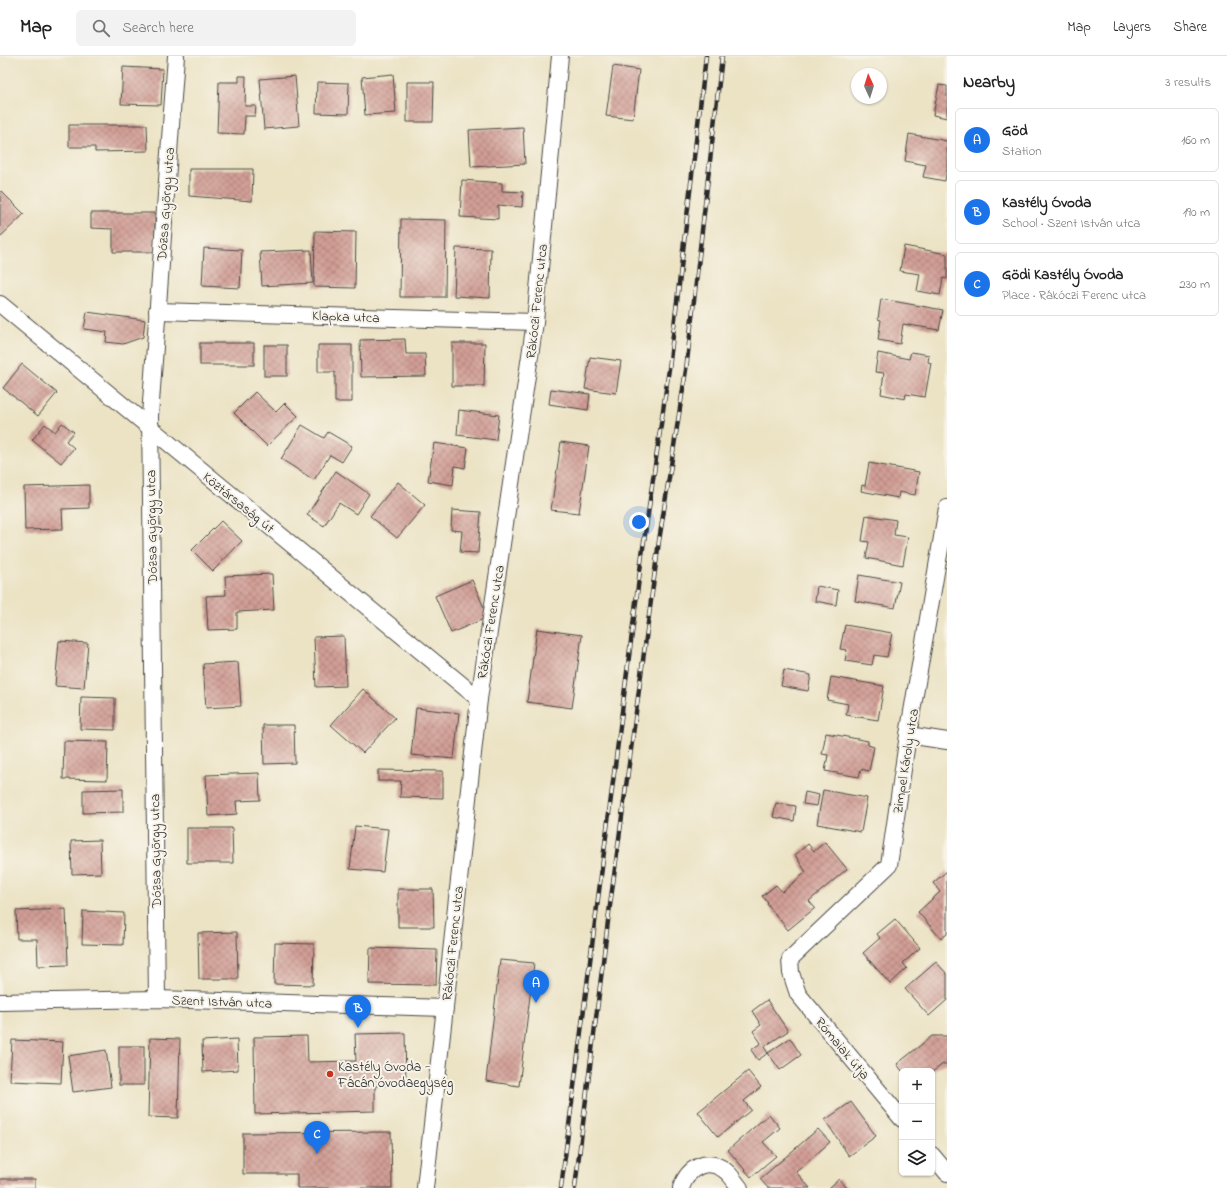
<!DOCTYPE html>
<meta charset="utf-8">
<style>
:root{--surface:#fff;--page:#f2f2f2;--text:#222;--muted:#767676;--line:#e0e0e0;--accent:#1a73e8}
body{margin:0;font-family:"Indie Flower",sans-serif;background:var(--page);color:var(--text)}
.controls{position:absolute;right:12px;bottom:12px;display:grid;overflow:hidden;border-radius:6px;box-shadow:0 1px 3px #0004}
.controls button{width:36px;height:36px;display:grid;place-items:center;padding:0;border:0;border-bottom:1px solid var(--line);background:var(--surface);color:var(--text);font:20px sans-serif}
.compass{position:absolute;left:851px;top:12px;width:36px;height:36px;border-radius:50%;background:var(--surface);box-shadow:0 1px 3px #0004;rotate:356deg}
.you{position:absolute;left:639px;top:466px;width:14px;height:14px;margin:-10px;border:3px solid #fff;border-radius:50%;background:#1a73e8;box-shadow:0 0 0 6px #1a73e833}
.badge{display:grid;place-items:center;width:26px;height:26px;border-radius:50%;background:var(--accent);color:#fff;font-size:13px;font-weight:700}
.pin{position:absolute;translate:-50% -33px;filter:drop-shadow(0 1px 2px #0008)}
.pin::after{content:'';position:absolute;top:21px;width:14px;height:12px;background:inherit;clip-path:polygon(0 0,100% 0,50% 100%)}
.list{margin:0;padding:0;list-style:none}
h2{display:flex;justify-content:space-between;align-items:center;height:52px;margin:0;padding:0 16px;font-size:17px}
h2 small{font-size:13px;font-weight:400;color:var(--muted)}
.list li{display:grid;grid-template-columns:26px 1fr auto;gap:12px;align-items:center;box-sizing:border-box;height:64px;margin:0 8px 8px;padding:0 8px;border:1px solid var(--line);border-radius:6px}
.list b{display:block;font-size:15px;white-space:nowrap}
.list p{margin:0;font-size:13px;white-space:nowrap;color:var(--muted)}
.list em{font-size:13px;font-style:normal;color:var(--muted)}
.icon{flex:none;width:22px;height:22px;fill:none;stroke:currentColor;stroke-width:2;stroke-linecap:round;stroke-linejoin:round}
.map{position:relative;flex:none;width:947px;height:1132px;overflow:hidden}
header{display:flex;align-items:center;gap:24px;box-sizing:border-box;height:56px;padding:0 20px;background:var(--surface);border-bottom:1px solid var(--line)}
header strong{font-size:19px}
nav{display:flex;gap:22px;margin-inline-start:auto;font-size:14px}
.search{width:280px;height:36px;background:var(--page);display:flex;align-items:center;gap:10px;box-sizing:border-box;padding:0 14px;border-radius:6px;color:var(--muted);font-size:15px}
main{display:flex}
aside{flex:1;background:var(--surface)}
.map>svg:first-child{display:block}
.building{fill:url(#building-cross-hatch)}
.lines{fill:none;stroke-linecap:round;stroke-linejoin:round}
.street-casing{stroke:#484742;stroke-width:18}
.street{stroke:#fff;stroke-width:16}
.rail-casing{stroke:#2b2b2b;stroke-width:4.5}
.rail{stroke:#f7f3e8;stroke-width:3;stroke-dasharray:9;stroke-linecap:butt}
.poi-dot{fill:#c8321e;stroke:#f7f3e8;stroke-width:1.5}
.labels{text-anchor:middle;stroke-width:4;stroke-linejoin:round;paint-order:stroke}
.street-label{font-size:14px;fill:#2b2b2b;stroke:#f7f3e8}
.poi-label{font-size:14px;fill:#2b2b2b;stroke:#f7f3e8;text-anchor:start}
</style>
<header>
<strong>Map</strong>
<div class="search"><svg class="icon" aria-label="search" viewBox="0 0 24 24"><circle cx="10" cy="10" r="6"/><path d="M15 15l6 6"/></svg>Search here</div>
<nav><a>Map</a><a>Layers</a><a>Share</a></nav>
</header>
<main>
<div class="map">
<svg width="947" height="1132" viewBox="0 0 947 1132">
<defs>
<pattern id="building-cross-hatch" width="8" height="8" patternUnits="userSpaceOnUse"><rect width="8" height="8" fill="#d19e95"/><path d="M0 0l8 8M0 8l8-8" fill="none" stroke="#aa817a"/></pattern>
</defs>
<rect width="100%" height="100%" fill="#f7f3e8"/>
<filter id="ink" filterUnits="userSpaceOnUse"><feTurbulence type="fractalNoise" baseFrequency=".025" numOctaves="2"/><feDisplacementMap in="SourceGraphic" scale="8" xChannelSelector="R" yChannelSelector="G"/><feConvolveMatrix kernelMatrix="1 2 1 2 8 2 1 2 1" color-interpolation-filters="sRGB"/></filter>
<filter id="wash" filterUnits="userSpaceOnUse"><feTurbulence type="fractalNoise" baseFrequency=".012" numOctaves="4" result="noise"/><feDisplacementMap in="SourceGraphic" scale="16" xChannelSelector="R" yChannelSelector="G"/><feGaussianBlur stdDeviation="0.9" result="paint"/><feColorMatrix in="noise" values="0 0 0 0 0 0 0 0 0 0 0 0 0 0 0 0 0 1.4 0 .05"/><feComposite in="paint" operator="in"/></filter>
<g filter="url(#wash)">
<rect width="100%" height="100%" fill="#ece3c5"/>
<g id="blocks">
<g class="building">
<path d="M 613,10 L 639,14 L 633,63 L 606,60 Z"/>
<path d="M 123,11 L 163,13 L 161,49 L 121,48 Z"/>
<path d="M 393,18 L 396,57 L 365,59 L 362,21 Z"/>
<path d="M 239,20 L 246,20 L 245,50 L 256,50 L 255,60 L 245,60 L 244,78 L 217,77 L 219,26 L 239,26 Z"/>
<path d="M 295,20 L 299,70 L 264,73 L 260,23 Z"/>
<path d="M 317,26 L 349,27 L 348,58 L 316,57 Z"/>
<path d="M 407,26 L 434,26 L 433,66 L 407,66 Z"/>
<path d="M 939,29 L 947,30 L 947,62 L 933,59 Z"/>
<path d="M 69,69 L 147,69 L 148,95 L 95,96 L 95,91 L 69,91 Z"/>
<path d="M 523,71 L 525,108 L 471,111 L 469,74 Z"/>
<path d="M 909,78 L 947,85 L 947,113 L 945,125 L 923,121 L 926,109 L 905,105 Z"/>
<path d="M 189,113 L 253,113 L 252,145 L 189,140 Z"/>
<path d="M 462,124 L 502,127 L 502,135 L 523,136 L 522,151 L 498,149 L 498,163 L 460,161 Z"/>
<path d="M 1,135 L 24,158 L 0,181 L 0,137 Z"/>
<path d="M 91,157 L 155,157 L 155,196 L 113,196 L 113,173 L 91,172 Z"/>
<path d="M 401,163 L 446,164 L 445,241 L 400,241 Z"/>
<path d="M 315,175 L 356,176 L 355,232 L 314,231 Z"/>
<path d="M 904,190 L 947,198 L 947,223 L 943,222 L 940,239 L 917,235 L 920,218 L 900,215 Z"/>
<path d="M 204,192 L 242,194 L 240,232 L 202,230 Z"/>
<path d="M 456,192 L 491,193 L 490,242 L 454,240 Z"/>
<path d="M 311,194 L 313,227 L 262,230 L 260,196 Z"/>
<path d="M 881,243 L 943,254 L 939,274 L 903,268 L 900,288 L 878,284 L 881,264 L 878,263 Z"/>
<path d="M 87,256 L 145,264 L 143,281 L 123,288 L 106,286 L 107,276 L 84,273 Z"/>
<path d="M 405,283 L 406,298 L 425,298 L 426,320 L 361,321 L 360,284 Z"/>
<rect x="200" y="287" width="54" height="22"/>
<path d="M 452,287 L 485,287 L 484,330 L 452,330 Z"/>
<rect x="264" y="289" width="23" height="31"/>
<path d="M 318,289 L 352,289 L 352,346 L 335,346 L 335,316 L 318,316 Z"/>
<path d="M 911,296 L 929,299 L 928,306 L 931,307 L 925,341 L 906,338 L 905,343 L 881,338 L 884,317 L 875,316 L 878,297 L 909,303 Z"/>
<path d="M 590,301 L 621,305 L 616,337 L 585,333 Z"/>
<path d="M 22,308 L 57,337 L 38,360 L 3,332 Z"/>
<path d="M 551,333 L 590,338 L 588,354 L 549,348 Z"/>
<path d="M 255,336 L 276,356 L 285,347 L 298,360 L 267,390 L 234,357 Z"/>
<path d="M 459,354 L 499,359 L 496,384 L 457,379 Z"/>
<path d="M 62,367 L 74,376 L 66,385 L 74,392 L 61,407 L 32,384 L 45,368 L 55,376 Z"/>
<path d="M 302,369 L 324,382 L 328,376 L 352,390 L 342,406 L 330,399 L 314,424 L 281,403 Z"/>
<path d="M 561,386 L 589,390 L 579,457 L 551,454 Z"/>
<path d="M 434,387 L 468,392 L 465,412 L 455,410 L 453,429 L 428,425 Z"/>
<path d="M 869,407 L 919,416 L 915,439 L 899,436 L 898,442 L 861,435 L 862,429 L 865,430 Z"/>
<path d="M 336,415 L 369,438 L 356,458 L 339,447 L 324,470 L 307,459 Z"/>
<path d="M 398,426 L 425,449 L 397,482 L 370,460 Z"/>
<path d="M 89,429 L 89,452 L 62,453 L 63,473 L 25,474 L 24,431 Z"/>
<path d="M 452,454 L 481,456 L 478,497 L 460,496 L 462,475 L 451,474 Z"/>
<path d="M 866,459 L 896,464 L 894,479 L 908,481 L 903,509 L 866,502 L 869,486 L 862,485 Z"/>
<path d="M 221,465 L 242,485 L 213,515 L 192,494 Z"/>
<path d="M 272,518 L 274,554 L 237,556 L 237,573 L 208,574 L 206,540 L 226,539 L 225,520 Z"/>
<path d="M 859,519 L 900,526 L 895,552 L 855,545 Z"/>
<path d="M 472,524 L 488,561 L 451,577 L 435,540 Z"/>
<path d="M 817,530 L 838,534 L 836,549 L 815,545 Z"/>
<path d="M 845,569 L 892,577 L 887,601 L 874,599 L 872,609 L 845,605 L 847,594 L 840,593 Z"/>
<path d="M 537,573 L 582,579 L 572,652 L 527,646 Z"/>
<path d="M 344,580 L 346,630 L 316,631 L 314,581 Z"/>
<path d="M 59,585 L 88,587 L 84,632 L 55,630 Z"/>
<path d="M 238,606 L 241,650 L 206,652 L 203,608 Z"/>
<path d="M 784,614 L 811,619 L 808,635 L 781,630 Z"/>
<path d="M 831,621 L 884,630 L 878,664 L 846,659 L 848,648 L 827,644 Z"/>
<path d="M 363,633 L 395,662 L 363,697 L 331,669 Z"/>
<path d="M 81,641 L 115,642 L 115,674 L 80,673 Z"/>
<path d="M 416,652 L 459,657 L 454,703 L 411,699 Z"/>
<path d="M 263,669 L 294,669 L 295,707 L 264,708 Z"/>
<path d="M 826,677 L 868,685 L 868,689 L 874,691 L 869,715 L 861,713 L 859,721 L 825,715 L 828,699 L 822,698 Z"/>
<path d="M 64,685 L 108,686 L 107,724 L 63,723 Z"/>
<path d="M 378,714 L 443,715 L 443,742 L 400,741 L 401,725 L 378,725 Z"/>
<path d="M 259,717 L 260,744 L 236,745 L 237,758 L 208,760 L 206,719 Z"/>
<path d="M 123,733 L 123,756 L 83,757 L 83,734 Z"/>
<path d="M 823,734 L 867,742 L 861,776 L 817,768 Z"/>
<path d="M 805,736 L 819,739 L 817,750 L 803,748 Z"/>
<path d="M 776,747 L 796,750 L 794,765 L 773,761 Z"/>
<path d="M 355,770 L 388,773 L 383,816 L 350,813 Z"/>
<path d="M 187,772 L 232,772 L 233,807 L 187,807 Z"/>
<path d="M 100,784 L 101,817 L 72,818 L 71,785 Z"/>
<path d="M 825,786 L 847,813 L 809,845 L 815,852 L 788,874 L 767,848 L 768,847 L 762,840 L 776,829 L 782,836 L 806,816 L 795,799 L 808,788 L 814,795 Z"/>
<path d="M 947,815 L 947,878 L 941,883 L 918,856 L 940,836 L 933,827 Z"/>
<path d="M 398,833 L 433,833 L 434,871 L 398,871 Z"/>
<path d="M 66,853 L 68,909 L 38,910 L 37,883 L 17,883 L 16,855 Z"/>
<path d="M 83,855 L 124,857 L 123,889 L 82,888 Z"/>
<path d="M 895,863 L 920,892 L 903,907 L 907,912 L 890,928 L 863,897 L 880,882 L 877,878 Z"/>
<path d="M 237,876 L 238,923 L 199,923 L 198,877 Z"/>
<path d="M 275,887 L 314,888 L 313,929 L 274,928 Z"/>
<path d="M 370,892 L 437,894 L 436,929 L 369,928 Z"/>
<path d="M 500,904 L 534,907 L 519,1030 L 486,1025 Z"/>
<path d="M 936,906 L 947,918 L 947,944 L 929,960 L 905,933 Z"/>
<path d="M 767,944 L 788,975 L 764,991 L 768,997 L 758,1004 L 751,994 L 761,987 L 753,975 L 761,969 L 752,955 Z"/>
<path d="M 405,977 L 406,1029 L 375,1030 L 375,1055 L 255,1058 L 254,981 L 307,980 L 308,1006 L 356,1005 L 355,978 Z"/>
<path d="M 932,980 L 947,980 L 947,1008 L 943,1008 L 932,1016 L 932,1015 L 902,1015 L 897,1008 Z"/>
<path d="M 150,982 L 180,983 L 178,1062 L 148,1061 Z"/>
<path d="M 790,982 L 801,999 L 780,1014 L 768,997 Z"/>
<path d="M 237,983 L 238,1014 L 203,1016 L 202,985 Z"/>
<path d="M 12,984 L 63,986 L 61,1027 L 10,1025 Z"/>
<rect x="119" y="990" width="25" height="39"/>
<path d="M 106,994 L 111,1031 L 73,1036 L 68,1000 Z"/>
<path d="M 748,1015 L 761,1031 L 744,1045 L 751,1054 L 718,1081 L 698,1056 Z"/>
<path d="M 851,1046 L 876,1080 L 849,1100 L 825,1064 Z"/>
<path d="M 769,1058 L 780,1072 L 763,1086 L 776,1100 L 751,1121 L 728,1094 Z"/>
<path d="M 818,1073 L 830,1086 L 796,1116 L 810,1132 L 768,1132 L 760,1123 Z"/>
<path d="M 391,1076 L 392,1132 L 297,1132 L 297,1118 L 243,1118 L 243,1077 Z"/>
<rect x="0" y="1123" width="35" height="9"/>
<path d="M 839,1123 L 847,1132 L 829,1132 Z"/>
</g>
</g>
</g>
<g filter="url(#ink)">
<use href="#blocks" fill-opacity="0" stroke="#484742" stroke-width="1"/>
<g class="lines">
<g class="street-casing">
<g id="street">
<path d="M 0,248 L 479,643"/>
<path d="M 157,255 L 535,266"/>
<path d="M 908,679 L 947,685"/>
<path d="M 157,943 L 150,360 L 176,0"/>
<path d="M 0,946 L 157,943 L 445,952"/>
<path d="M 902,1063 L 798,938 L 791,917 L 790,903 L 889,809 L 908,679 L 947,452"/>
<path d="M 932,1099 L 947,1117"/>
<path d="M 425,1132 L 479,643 L 535,266 L 560,0"/>
<path d="M 681,1132 C 688,1111 709,1099 728,1117 C 732,1121 736,1127 740,1132"/>
</g>
</g>
<use href="#street" class="street"/>
<g class="rail-casing">
<g id="rail">
<path d="M 561,1132 L 642,499 L 669,313 L 706,0"/>
<path d="M 575,1132 L 609,857 L 659,485 L 686,314 L 722,0"/>
</g>
</g>
<use href="#rail" class="rail"/>
</g>
</g>
<circle class="poi-dot" cx="330" cy="1018" r="4"/>
<g class="labels">
<g class="street-label">
<text transform="translate(165 148) rotate(-86)" y="5">Dózsa György utca</text>
<text transform="translate(536 245) rotate(-84)" y="5">Rákóczi Ferenc utca</text>
<text transform="translate(346 260) rotate(2)" y="5">Klapka utca</text>
<text transform="translate(239 446) rotate(39)" y="5">Köztársaság út</text>
<text transform="translate(151 471) rotate(-91)" y="5">Dózsa György utca</text>
<text transform="translate(490 566) rotate(-81)" y="5">Rákóczi Ferenc utca</text>
<text transform="translate(905 705) rotate(-81)" y="5">Zimpel Károly utca</text>
<text transform="translate(155 795) rotate(-91)" y="5">Dózsa György utca</text>
<text transform="translate(452 887) rotate(-84)" y="5">Rákóczi Ferenc utca</text>
<text transform="translate(222 945) rotate(2)" y="5">Szent István utca</text>
<text transform="translate(843 992) rotate(50)" y="5">Rómaiak útja</text>
</g>
<g class="poi-label">
<text x="338" y="1015">Kastély Óvoda -<tspan x="338" dy="16">Fácán óvodaegység</tspan></text>
</g>
</g>
</svg>
<div class="controls">
<button>+</button>
<button>−</button>
<button><svg class="icon" aria-label="layers" viewBox="0 0 24 24"><path d="M12 4l9 5-9 5-9-5zM3 14l9 5 9-5"/></svg></button>
</div>
<svg class="compass" viewBox="-18 -18 36 36"><path d="M0-13l5 13h-10z" fill="#e53935"/><path d="M0 13l5-13h-10z" fill="#767676"/></svg>
<div class="you"></div>
<div class="pin badge" style="left:536px;top:947px">A</div>
<div class="pin badge" style="left:358px;top:972px">B</div>
<div class="pin badge" style="left:317px;top:1098px">C</div>
</div>
<aside>
<h2>Nearby<small>3 results</small></h2>
<ul class="list">
<li><span class="badge">A</span><div><b>Göd</b><p>Station</p></div><em>160 m</em></li>
<li><span class="badge">B</span><div><b>Kastély Óvoda</b><p>School · Szent István utca</p></div><em>190 m</em></li>
<li><span class="badge">C</span><div><b>Gödi Kastély Óvoda</b><p>Place · Rákóczi Ferenc utca</p></div><em>230 m</em></li>
</ul>
</aside>
</main>
